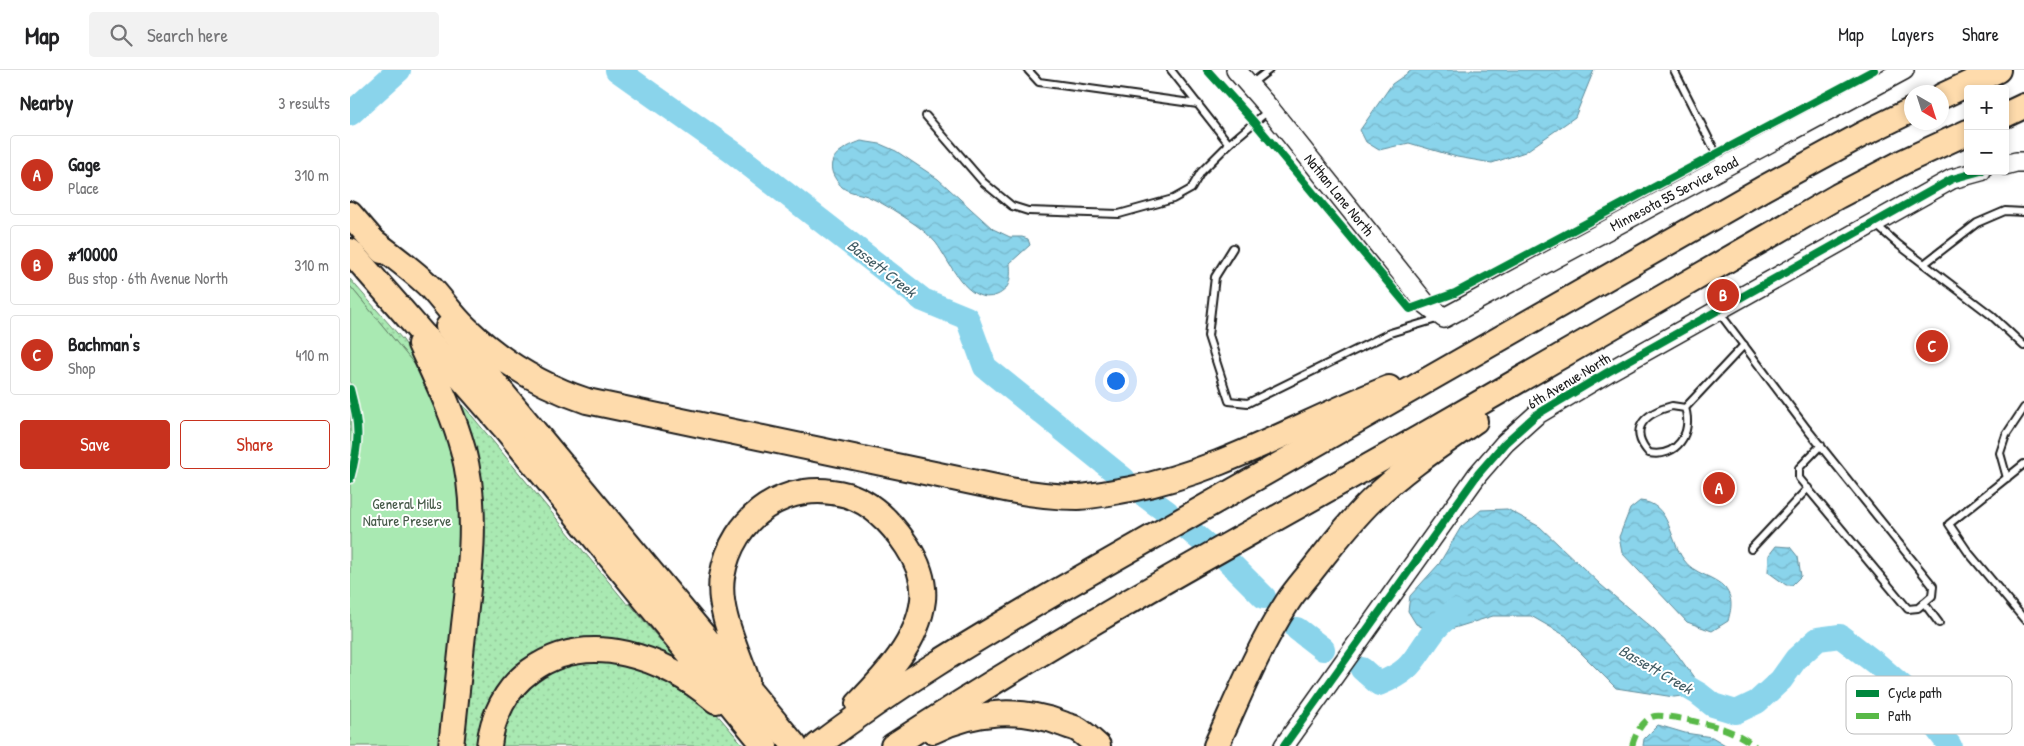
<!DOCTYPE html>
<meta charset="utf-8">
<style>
:root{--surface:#fff;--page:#f2f2f2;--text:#202124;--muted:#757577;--line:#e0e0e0;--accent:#c8321e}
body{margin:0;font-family:"Patrick Hand",sans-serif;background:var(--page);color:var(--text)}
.controls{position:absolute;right:15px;top:15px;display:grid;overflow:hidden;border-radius:5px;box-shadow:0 2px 8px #0003}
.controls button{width:45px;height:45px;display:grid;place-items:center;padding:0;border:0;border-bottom:1px solid var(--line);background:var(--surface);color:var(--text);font:25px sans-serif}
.compass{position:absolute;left:1554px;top:15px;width:45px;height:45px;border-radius:50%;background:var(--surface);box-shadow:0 2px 8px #0003;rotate:141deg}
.you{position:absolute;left:765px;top:310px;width:18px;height:18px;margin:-12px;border:4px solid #fff;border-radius:50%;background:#1a73e8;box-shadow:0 0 0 8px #1a73e833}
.badge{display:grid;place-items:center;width:32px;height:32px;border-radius:50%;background:var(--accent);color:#fff;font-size:16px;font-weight:700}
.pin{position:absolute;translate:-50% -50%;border:2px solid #fff;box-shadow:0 1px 5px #0006}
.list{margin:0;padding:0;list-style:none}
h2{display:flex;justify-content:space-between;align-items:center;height:65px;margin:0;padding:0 20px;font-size:21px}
h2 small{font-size:16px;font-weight:400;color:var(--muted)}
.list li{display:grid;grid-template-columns:32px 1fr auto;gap:15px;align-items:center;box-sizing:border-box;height:80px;margin:0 10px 10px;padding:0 10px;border:1px solid var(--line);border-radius:5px}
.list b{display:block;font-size:19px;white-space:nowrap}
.list p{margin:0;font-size:16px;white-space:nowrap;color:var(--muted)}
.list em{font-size:16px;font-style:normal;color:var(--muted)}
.actions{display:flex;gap:10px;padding:15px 20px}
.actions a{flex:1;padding:11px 0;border:1px solid var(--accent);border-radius:5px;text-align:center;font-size:18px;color:var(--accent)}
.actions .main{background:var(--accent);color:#fff}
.icon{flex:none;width:28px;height:28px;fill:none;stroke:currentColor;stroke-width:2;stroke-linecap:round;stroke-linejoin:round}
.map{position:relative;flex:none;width:1674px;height:676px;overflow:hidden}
header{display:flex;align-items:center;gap:30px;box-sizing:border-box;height:70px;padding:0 25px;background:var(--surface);border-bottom:1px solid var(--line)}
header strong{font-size:24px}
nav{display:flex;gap:28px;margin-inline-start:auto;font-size:18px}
.search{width:350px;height:45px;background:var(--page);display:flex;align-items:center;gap:12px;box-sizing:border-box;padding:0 18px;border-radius:5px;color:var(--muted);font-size:19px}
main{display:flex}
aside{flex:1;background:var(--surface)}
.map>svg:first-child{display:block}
.grass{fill:url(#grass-dots);stroke:#628267}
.park{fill:#a9e9b2;stroke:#628267}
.water{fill:url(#water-waves);stroke:#5e8a98}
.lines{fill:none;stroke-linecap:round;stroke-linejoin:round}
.river{stroke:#8ad4eb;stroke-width:24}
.lane-casing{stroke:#1c1c1c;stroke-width:10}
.secondary-casing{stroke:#1c1c1c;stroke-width:22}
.highway-casing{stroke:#1c1c1c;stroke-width:28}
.lane{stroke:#fff;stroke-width:6}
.secondary{stroke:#fff;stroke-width:19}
.highway{stroke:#fedbac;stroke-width:24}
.quiet{stroke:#58b947;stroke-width:6;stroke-dasharray:12 6;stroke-linecap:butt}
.cycleway-casing{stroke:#fff;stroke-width:11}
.cycleway{stroke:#00873e;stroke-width:8}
.labels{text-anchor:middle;stroke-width:4;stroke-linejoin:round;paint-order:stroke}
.street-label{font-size:15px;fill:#1c1c1c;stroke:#fff}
.park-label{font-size:15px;fill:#465a49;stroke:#fff}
.water-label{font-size:16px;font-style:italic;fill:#425c64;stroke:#fff}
.key{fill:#fff;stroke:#bbb;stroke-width:1}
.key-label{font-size:14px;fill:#1c1c1c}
</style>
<header>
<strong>Map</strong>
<div class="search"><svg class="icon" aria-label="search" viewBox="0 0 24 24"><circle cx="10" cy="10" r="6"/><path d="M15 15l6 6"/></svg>Search here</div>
<nav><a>Map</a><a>Layers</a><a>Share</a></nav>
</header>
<main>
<aside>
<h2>Nearby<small>3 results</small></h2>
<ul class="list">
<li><span class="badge">A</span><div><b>Gage</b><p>Place</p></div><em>310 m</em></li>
<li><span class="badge">B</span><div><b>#10000</b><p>Bus stop · 6th Avenue North</p></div><em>310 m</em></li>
<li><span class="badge">C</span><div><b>Bachman's</b><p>Shop</p></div><em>410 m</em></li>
</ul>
<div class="actions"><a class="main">Save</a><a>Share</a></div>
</aside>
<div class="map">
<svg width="1674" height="676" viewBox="0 0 1674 676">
<defs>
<pattern id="grass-dots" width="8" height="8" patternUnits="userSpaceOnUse" patternTransform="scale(1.25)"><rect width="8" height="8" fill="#a9e9b2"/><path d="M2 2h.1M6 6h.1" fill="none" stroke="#91c798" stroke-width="1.8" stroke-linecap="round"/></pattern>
<pattern id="water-waves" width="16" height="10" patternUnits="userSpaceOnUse" patternTransform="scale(1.25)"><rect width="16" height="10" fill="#8ad4eb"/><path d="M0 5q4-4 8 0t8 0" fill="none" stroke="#76b5c9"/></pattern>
</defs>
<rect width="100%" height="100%" fill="#fff"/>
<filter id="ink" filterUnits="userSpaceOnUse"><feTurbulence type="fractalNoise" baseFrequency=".02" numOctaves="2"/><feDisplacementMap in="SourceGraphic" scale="10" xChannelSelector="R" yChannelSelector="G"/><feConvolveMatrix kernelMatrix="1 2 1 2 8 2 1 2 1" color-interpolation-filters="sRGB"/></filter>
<g filter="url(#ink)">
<g class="grass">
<path d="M 0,209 L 53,270 L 84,318 L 0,216 Z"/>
<path d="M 108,329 L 277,534 L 280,534 L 335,600 L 206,580 L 132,676 L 106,676 L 103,333 Z"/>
<path d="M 218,589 L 298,596 L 365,642 L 394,676 L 145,676 L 163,626 Z"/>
</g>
<path class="park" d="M 0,216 L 84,318 L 91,336 L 114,430 L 94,676 L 0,676 Z"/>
<g class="water">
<path d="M 1062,0 L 1244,0 L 1225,47 L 1175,82 L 1142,93 L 1107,87 L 1059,73 L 1029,80 L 1016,72 L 1010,60 L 1042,14 Z"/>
<path d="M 511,71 L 530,74 L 546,81 L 588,109 L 643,159 L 660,167 L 672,167 L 678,169 L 680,175 L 660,193 C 661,207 661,219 647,225 C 617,237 599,190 586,173 C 580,166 573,160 566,155 C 550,144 535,134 517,126 C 509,123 499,123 492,117 C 488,113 483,106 482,101 C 478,84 498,76 511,71 Z"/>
<path d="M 1290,431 C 1321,433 1319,470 1334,490 C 1343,504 1365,506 1375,518 C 1384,530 1381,539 1378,551 L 1362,561 L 1337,552 L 1272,483 L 1269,467 L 1280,439 Z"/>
<path d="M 1157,439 L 1190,457 L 1251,515 L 1304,560 L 1327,584 L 1355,623 L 1324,627 L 1266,618 L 1225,577 L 1216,566 L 1181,546 L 1143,546 L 1085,564 L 1066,554 L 1058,541 L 1060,526 L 1089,494 L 1111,457 L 1131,440 Z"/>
<path d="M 1426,476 L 1440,477 L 1448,487 L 1451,506 L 1442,515 L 1436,515 L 1418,502 L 1419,485 Z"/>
<path d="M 1308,655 L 1335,663 L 1362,667 L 1377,676 L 1293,676 L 1294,669 Z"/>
</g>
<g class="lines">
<g class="river">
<path d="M 267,0 L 384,83 L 573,230 L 617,248 L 635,297 L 774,409"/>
<path d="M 0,44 L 49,0"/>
<path d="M 794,425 L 817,442"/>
<path d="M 838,459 L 857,475"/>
<path d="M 878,491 L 914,527"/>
<path d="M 947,559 L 973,579"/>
<path d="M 1012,599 L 1029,614 C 1063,600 1062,591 1082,564 C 1088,555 1097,548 1104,541"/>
<path d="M 1320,607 L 1349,624 L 1363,635 L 1386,642 L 1407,632 L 1431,610 L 1446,589 L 1468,569 L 1490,566 L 1528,595 L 1559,622 L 1600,676"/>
</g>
<g class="lane-casing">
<g id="lane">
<path d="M 678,0 L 689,12 L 848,34"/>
<path d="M 821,0 L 879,74 L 919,40"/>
<path d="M 1324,0 L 1372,95"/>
<path d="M 901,14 L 919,0"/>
<path d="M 576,46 L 633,112 L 662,136 L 678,141 L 769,144 L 823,129 L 841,119 L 851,102 L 879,74"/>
<path d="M 1525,154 L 1549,175 L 1641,245 L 1674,276"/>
<path d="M 883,178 L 865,207 L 858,266 L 879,331 L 898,333 L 1040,263 L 1090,248"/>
<path d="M 1574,194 L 1627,153 L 1655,141 L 1674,142"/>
<path d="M 1368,241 L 1457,359 L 1583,516 L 1582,526 L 1568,538 L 1558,539 L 1449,408 L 1449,398 L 1471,375"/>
<path d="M 1322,336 L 1335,338 C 1343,363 1327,388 1299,383 C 1277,358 1296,343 1322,336 Z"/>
<path d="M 1335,338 L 1394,275"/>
<path d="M 1674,394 L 1599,454 L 1618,482 L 1674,549"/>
<path d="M 1657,408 L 1650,383 L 1656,365 L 1674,338"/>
<path d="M 1401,479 L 1458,418"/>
<path d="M 1574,533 L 1589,553"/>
</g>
</g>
<g class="secondary-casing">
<g id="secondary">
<path d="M 886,0 L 920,39 L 1076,234 L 1094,248 L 1554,0"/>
<path d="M 1655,95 L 1666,92 L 1674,92"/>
<path d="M 934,676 L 1128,404 L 1155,373 L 1186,345 L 1258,302 L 1602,109 L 1631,101"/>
</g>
</g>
<g class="highway-casing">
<g id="highway">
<path d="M 1592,26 L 1648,0"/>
<path d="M 1655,45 L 1674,36"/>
<path d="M 0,144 L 32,181"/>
<path d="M 21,169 C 41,185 63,200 81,218 C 93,231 103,246 116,258 C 150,291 192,316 237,331 L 660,420 C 682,424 705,427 728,427 C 746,426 763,422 781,419 C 873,401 952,352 1039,318"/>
<path d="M 0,181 L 154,357 L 415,676"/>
<path d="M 98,257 L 445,676"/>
<path d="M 70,274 C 86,309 103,343 113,380 C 128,437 121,496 114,555 C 110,595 105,636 101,676"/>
<path d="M 397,610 C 387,579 367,541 372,507 C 382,446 437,408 497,425 C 523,433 543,455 557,476 C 567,491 575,511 573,530 C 568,572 536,605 508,634"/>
<path d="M 583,661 C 623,641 670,637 713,654 C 717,656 723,657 727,659 C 734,663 741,670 748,676"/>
<path d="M 139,676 C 142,647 156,618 180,601 C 239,558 316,588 366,631"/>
<path d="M 467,676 C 543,618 624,570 706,522 L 1414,118 L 1513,64 L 1562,40"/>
<path d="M 543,676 C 713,564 892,468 1069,368 C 1209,288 1348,206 1488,126 L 1555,91 L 1618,62"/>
<path d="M 866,676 C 888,628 908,578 937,533 C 944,522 952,513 960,503 C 980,478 999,452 1022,430 C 1053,400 1089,376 1125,351"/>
</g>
</g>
<use href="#lane" class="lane"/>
<use href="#secondary" class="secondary"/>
<use href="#highway" class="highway"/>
<path class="quiet" d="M 1282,676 C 1285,665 1292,649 1305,646 C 1316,644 1363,655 1374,659 C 1385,663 1396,669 1405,676"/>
<g class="cycleway-casing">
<g id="cycleway">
<path d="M 857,0 L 904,52 L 1060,239 L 1105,223 L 1524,0"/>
<path d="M 0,319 C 10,356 10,372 0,409"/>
<path d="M 934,676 L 1128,404 L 1155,373 L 1186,345 L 1258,302 L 1602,109 L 1631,101"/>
</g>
</g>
<use href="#cycleway" class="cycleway"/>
</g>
</g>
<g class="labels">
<g class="street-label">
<text transform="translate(1324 124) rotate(-28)" y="5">Minnesota 55 Service Road</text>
<text transform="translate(989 125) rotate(51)" y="5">Nathan Lane North</text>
<text transform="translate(1219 311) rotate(-31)" y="5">6th Avenue North</text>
</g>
<g class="park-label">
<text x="57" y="439">General Mills<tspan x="57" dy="17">Nature Preserve</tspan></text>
</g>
<g class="water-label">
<text transform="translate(532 198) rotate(38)" y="6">Bassett Creek</text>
<text transform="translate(1306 599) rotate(30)" y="6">Bassett Creek</text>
</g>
</g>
<rect x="1496" y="606" width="166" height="58" rx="8" class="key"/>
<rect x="1506" y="620" width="23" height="7" fill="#00873e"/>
<rect x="1506" y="643" width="23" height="6" fill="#58b947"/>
<g class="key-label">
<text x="1538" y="628">Cycle path</text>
<text x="1538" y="651">Path</text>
</g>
</svg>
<div class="controls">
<button>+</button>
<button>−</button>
</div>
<svg class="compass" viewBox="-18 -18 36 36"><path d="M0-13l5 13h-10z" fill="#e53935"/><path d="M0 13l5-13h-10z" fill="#757577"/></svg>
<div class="you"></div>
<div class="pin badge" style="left:1369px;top:418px">A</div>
<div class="pin badge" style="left:1373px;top:225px">B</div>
<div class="pin badge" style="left:1582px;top:276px">C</div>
</div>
</main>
